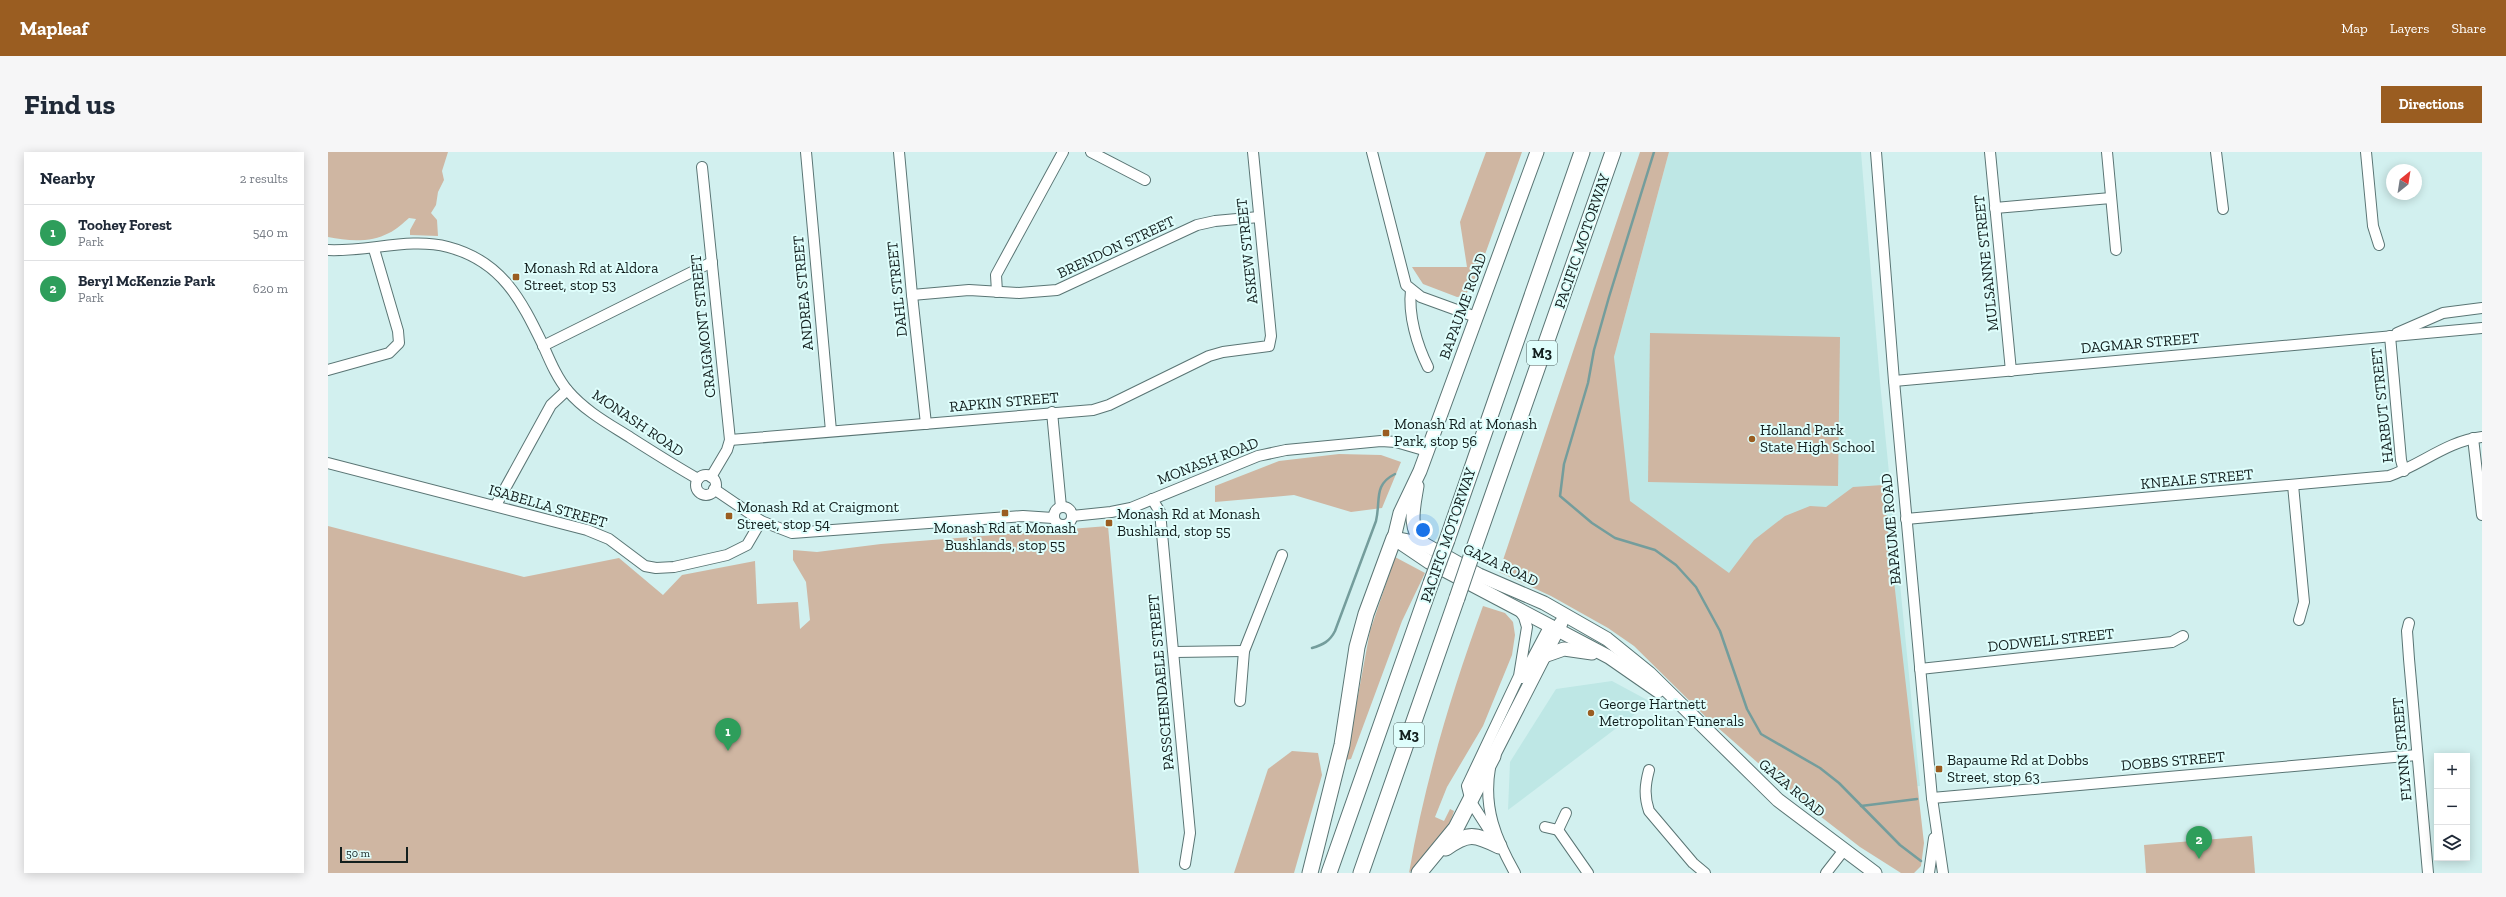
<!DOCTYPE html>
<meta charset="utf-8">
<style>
:root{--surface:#fff;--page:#f6f6f7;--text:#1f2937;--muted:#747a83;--line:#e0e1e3;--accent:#9a5d21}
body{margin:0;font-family:"Zilla Slab",serif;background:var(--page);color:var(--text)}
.controls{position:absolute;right:12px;bottom:12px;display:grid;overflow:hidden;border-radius:0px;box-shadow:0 2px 10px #0003}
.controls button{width:36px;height:36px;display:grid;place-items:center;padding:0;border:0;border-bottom:1px solid var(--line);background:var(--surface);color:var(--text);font:20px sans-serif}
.compass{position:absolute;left:2058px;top:12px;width:36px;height:36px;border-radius:50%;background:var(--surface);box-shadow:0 2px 10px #0003;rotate:30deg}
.scale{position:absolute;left:12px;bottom:10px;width:68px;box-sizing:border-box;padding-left:4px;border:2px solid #131f1e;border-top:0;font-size:11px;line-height:14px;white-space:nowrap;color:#131f1e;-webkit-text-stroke:3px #dffefc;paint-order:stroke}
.you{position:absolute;left:1095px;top:378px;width:14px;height:14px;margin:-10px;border:3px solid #fff;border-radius:50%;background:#1a73e8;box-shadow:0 0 0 6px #1a73e833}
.badge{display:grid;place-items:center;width:26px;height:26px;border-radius:50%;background:var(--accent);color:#fff;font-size:13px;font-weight:700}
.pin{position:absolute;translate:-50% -33px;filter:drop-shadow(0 1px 2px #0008)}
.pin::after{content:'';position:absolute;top:21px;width:14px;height:12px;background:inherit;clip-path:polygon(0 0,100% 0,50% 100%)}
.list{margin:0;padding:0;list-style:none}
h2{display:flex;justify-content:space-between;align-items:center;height:52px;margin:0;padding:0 16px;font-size:17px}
h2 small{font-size:13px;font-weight:400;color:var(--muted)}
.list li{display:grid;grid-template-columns:26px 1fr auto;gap:12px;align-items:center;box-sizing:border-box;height:56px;padding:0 16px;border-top:1px solid var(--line)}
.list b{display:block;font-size:15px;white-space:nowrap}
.list p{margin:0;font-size:13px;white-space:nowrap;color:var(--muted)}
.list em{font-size:13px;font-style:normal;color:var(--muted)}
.icon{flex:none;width:22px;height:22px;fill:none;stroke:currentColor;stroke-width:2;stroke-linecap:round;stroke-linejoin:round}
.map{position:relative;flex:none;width:2154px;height:721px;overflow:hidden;border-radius:0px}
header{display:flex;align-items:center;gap:24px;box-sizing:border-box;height:56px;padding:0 20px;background:var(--accent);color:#fff}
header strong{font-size:19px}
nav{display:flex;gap:22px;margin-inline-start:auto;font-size:14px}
.intro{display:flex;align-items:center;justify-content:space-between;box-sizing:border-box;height:96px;padding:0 24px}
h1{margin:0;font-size:28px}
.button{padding:10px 18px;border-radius:0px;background:var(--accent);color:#fff;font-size:14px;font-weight:700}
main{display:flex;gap:24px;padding:0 24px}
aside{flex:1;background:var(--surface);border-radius:0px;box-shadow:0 2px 10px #0003}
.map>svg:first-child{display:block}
.built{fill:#bee7e5}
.green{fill:#cfb6a2}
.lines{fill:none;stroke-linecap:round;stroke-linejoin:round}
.stream{stroke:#749d9c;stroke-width:2.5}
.minor-casing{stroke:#5a7574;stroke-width:12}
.major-casing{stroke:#5a7574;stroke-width:15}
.highway-casing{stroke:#5a7574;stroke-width:17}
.minor{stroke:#fff;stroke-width:10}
.major{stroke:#fff;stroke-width:13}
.highway{stroke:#fff;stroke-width:15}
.highway-bridge-casing{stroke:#5a7574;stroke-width:17;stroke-linecap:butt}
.highway-bridge{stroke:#fff;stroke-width:15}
.poi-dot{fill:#9a5d21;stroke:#dffefc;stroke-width:1.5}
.labels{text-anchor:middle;stroke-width:4;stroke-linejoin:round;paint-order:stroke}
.shield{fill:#dffefc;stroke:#506261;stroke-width:1}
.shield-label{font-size:14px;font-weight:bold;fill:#131f1e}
.street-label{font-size:15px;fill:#131f1e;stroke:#dffefc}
.poi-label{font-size:15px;fill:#131f1e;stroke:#dffefc;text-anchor:start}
</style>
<header>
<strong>Mapleaf</strong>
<nav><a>Map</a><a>Layers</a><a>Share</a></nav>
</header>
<div class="intro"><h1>Find us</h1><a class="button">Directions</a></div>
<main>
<aside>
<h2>Nearby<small>2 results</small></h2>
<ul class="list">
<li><span class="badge" style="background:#2e9e5b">1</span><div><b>Toohey Forest</b><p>Park</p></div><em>540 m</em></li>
<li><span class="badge" style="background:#2e9e5b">2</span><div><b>Beryl McKenzie Park</b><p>Park</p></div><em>620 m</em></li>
</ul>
</aside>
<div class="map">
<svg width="2154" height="721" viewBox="0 0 2154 721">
<rect width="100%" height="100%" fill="#d2f0ef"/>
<g class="built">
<path d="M 1341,0 L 1533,0 L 1552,230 L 1592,634 L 1474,641 L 1294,344 L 1286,205 Z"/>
<path d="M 1284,529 L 1323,550 L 1180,658 L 1182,610 L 1228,537 Z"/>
</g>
<g class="green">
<path d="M 0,0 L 120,0 L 114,19 L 116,28 L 110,40 L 108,53 L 103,61 L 109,68 L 110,84 L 82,83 L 82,78 L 88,67 L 81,66 C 75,71 68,78 61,81 C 42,91 20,89 0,85 Z"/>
<path d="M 1158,0 L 1194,0 L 1151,119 L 1137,144 L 1129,145 L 1095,132 L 1084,115 L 1139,115 L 1132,70 Z"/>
<path d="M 1312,0 L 1341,0 L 1286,205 L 1302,349 L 1401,421 L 1426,388 L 1457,364 L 1482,354 L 1498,355 L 1525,335 L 1555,333 L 1596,691 L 1593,714 L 1586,721 L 1573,721 L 1532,695 L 1479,654 L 1380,567 L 1306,494 L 1280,476 L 1223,444 L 1171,420 Z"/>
<path d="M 1322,181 L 1512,185 L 1510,334 L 1320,330 Z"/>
<path d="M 1011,302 L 1053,303 L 1073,310 L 1054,356 L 1023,360 L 966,343 L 887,350 L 887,334 L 951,309 Z"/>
<path d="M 780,374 L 811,721 L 0,721 L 0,374 L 196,425 L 291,406 L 335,443 L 354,423 L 427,409 L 429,452 L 470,450 L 472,477 L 482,468 L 478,430 L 465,408 L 465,398 L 489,400 L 553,392 Z"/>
<path d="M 1067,405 L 1097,421 L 1074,469 L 1023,607 L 1018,608 L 1042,479 Z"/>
<path d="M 1155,454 L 1177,461 L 1185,470 L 1187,483 L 1184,503 L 1155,574 L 1119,635 L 1107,665 L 1116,669 L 1122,657 L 1126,659 C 1119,684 1099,703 1081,721 C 1097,629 1123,542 1155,454 Z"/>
<path d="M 964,599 L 990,601 L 994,623 L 966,721 L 906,721 L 940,617 Z"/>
<path d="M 1924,684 L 1927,721 L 1818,721 L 1816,693 Z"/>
</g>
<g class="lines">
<g class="stream">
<path d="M 1326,0 L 1281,145 L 1266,198 L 1260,231 L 1236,312 L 1232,344 L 1264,371 L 1287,386 L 1327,398 L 1348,413 L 1368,435 L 1392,479 L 1419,557 L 1433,582 L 1492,616 L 1511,631 L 1572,693 L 1593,709"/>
<path d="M 984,496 C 995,493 1002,489 1007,479 L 1048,369 C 1053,348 1045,333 1067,322"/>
<path d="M 1533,654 L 1589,647"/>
</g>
<g class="minor-casing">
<g id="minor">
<path d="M 478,0 L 503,279"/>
<path d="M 571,0 L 584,143 L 598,272"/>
<path d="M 763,0 L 817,28"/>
<path d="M 1044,0 L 1078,133 L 1093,145 L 1148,165"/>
<path d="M 1548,0 L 1566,229 L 1604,646 L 1615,721"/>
<path d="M 1662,0 L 1683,219"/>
<path d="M 1779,0 L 1788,98"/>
<path d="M 1888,0 L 1895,57"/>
<path d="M 2038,0 L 2045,74 L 2051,93"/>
<path d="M 374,15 L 402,288 L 399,298 L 383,325"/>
<path d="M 1667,56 L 1783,46"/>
<path d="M 0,98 C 40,100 82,85 120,95 C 174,109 193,148 215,193 C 222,209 229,226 240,239 C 257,259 281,272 303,286 C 325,300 347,314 370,327"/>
<path d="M 1083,138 C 1080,163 1089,193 1100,215"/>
<path d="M 669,140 L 668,123 L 735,0"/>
<path d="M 584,143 L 641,138 L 691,141 L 729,138 L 869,73 L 887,69 L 931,65"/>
<path d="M 2069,181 L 2115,161 L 2154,156"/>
<path d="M 2062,184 L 2073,308 L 2076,319"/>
<path d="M 215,194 L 384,110"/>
<path d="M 0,218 L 61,201 L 71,191 L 70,179 L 46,97"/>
<path d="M 1566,229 L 2154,176"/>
<path d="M 724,260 L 733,355"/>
<path d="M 2145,286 L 2154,363"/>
<path d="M 402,288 L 765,258 L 781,253 L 881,204 L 895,200 L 941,194 L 943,184 L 925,0"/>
<path d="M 0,311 L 259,378 L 281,387 L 317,414 L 328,416 L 346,415 L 399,403 L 419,393 L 433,369"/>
<circle cx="378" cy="333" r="10"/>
<path d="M 1965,333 L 1976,450 L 1971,468"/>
<path d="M 386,337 L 433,369 L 464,381 L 695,364 L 725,366"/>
<path d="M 824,347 L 832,360 L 862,681 L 857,712"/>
<path d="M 168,353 L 223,253 L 239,238"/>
<circle cx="735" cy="364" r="9"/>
<path d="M 744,364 L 783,360 L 803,356 L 930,304 L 958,298 L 1053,289 L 1068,290 L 1099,299"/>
<path d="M 1578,367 L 2061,324 C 2093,313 2119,289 2154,285"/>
<path d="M 2081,471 L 2079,479 L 2081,507 L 2100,721"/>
<path d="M 847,500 L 916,499"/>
<path d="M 1592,517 L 1844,490 L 1855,484"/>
<path d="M 1194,526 L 1222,473"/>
<path d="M 912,549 L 916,499 L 954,403"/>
<path d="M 1162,616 C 1155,656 1168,687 1187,721"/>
<path d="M 1321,618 C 1317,633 1316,644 1321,659 L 1365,711 L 1377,721"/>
<path d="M 1604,646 L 2089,603"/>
<path d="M 1217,675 L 1230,678 L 1238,661"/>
<path d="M 1230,678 L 1260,721"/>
<path d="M 1170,692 L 1143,650 L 1139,634 L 1191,524 L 1199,475 L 1196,465 L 1191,458"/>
<path d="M 1498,721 L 1516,698"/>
<path d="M 1601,721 L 1606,686"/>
</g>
</g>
<g class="major-casing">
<g id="major">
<path d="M 1089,334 C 1086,354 1079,376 1096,392"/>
<path d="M 1066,386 L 1096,392 L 1151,423 L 1216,451 L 1279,487 L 1321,521 L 1450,648 L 1547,721"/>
<path d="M 1066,386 L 1072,361 L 1092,319 L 1209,0"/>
<path d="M 1067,387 L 1101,410 L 1281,505 L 1330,539"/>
<path d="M 1216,504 L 1236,497 L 1264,501"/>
<path d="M 1165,604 L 1233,471"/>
</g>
</g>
<g class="highway-casing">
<g id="highway">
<path d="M 1119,388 L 1254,0"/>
<path d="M 1144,402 L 1285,0"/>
<path d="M 1118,696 C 1140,680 1147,682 1171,694"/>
<path d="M 982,721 L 1014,593 L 1029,495 L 1038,462 L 1066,386"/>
<path d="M 1001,721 L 1103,431"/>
<path d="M 1033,721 L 1129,446"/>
<path d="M 1091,721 L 1128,676 L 1165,604"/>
</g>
</g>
<use href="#minor" class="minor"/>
<use href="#major" class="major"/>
<use href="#highway" class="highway"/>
<g class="highway-bridge-casing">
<g id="highway-bridge">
<path d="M 1103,431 L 1119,388"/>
<path d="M 1129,446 L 1144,402"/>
</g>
</g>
<use href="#highway-bridge" class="highway-bridge"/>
</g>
<g class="poi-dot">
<rect x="184" y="121" width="8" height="8" rx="2"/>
<rect x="1054" y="277" width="8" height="8" rx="2"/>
<circle cx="1424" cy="287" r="4"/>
<rect x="673" y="357" width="8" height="8" rx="2"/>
<rect x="397" y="360" width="8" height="8" rx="2"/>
<rect x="777" y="367" width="8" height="8" rx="2"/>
<circle cx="1263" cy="561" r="4"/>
<rect x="1607" y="613" width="8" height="8" rx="2"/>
</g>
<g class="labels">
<g class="shield">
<rect x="1199" y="189" width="30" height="24" rx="3"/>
<rect x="1066" y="571" width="30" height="24" rx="3"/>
</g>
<g class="shield-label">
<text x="1214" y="206">M3</text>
<text x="1081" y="588">M3</text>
</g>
<g class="street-label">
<text transform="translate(1254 89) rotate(-71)" y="5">PACIFIC MOTORWAY</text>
<text transform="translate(788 95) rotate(-25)" y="5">BRENDON STREET</text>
<text transform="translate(919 99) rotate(-96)" y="5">ASKEW STREET</text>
<text transform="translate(1658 111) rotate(-96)" y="5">MULSANNE STREET</text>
<text transform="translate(569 137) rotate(-96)" y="5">DAHL STREET</text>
<text transform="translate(475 141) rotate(-95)" y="5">ANDREA STREET</text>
<text transform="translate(1135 154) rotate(-70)" y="5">BAPAUME ROAD</text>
<text transform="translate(375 174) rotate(-96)" y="5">CRAIGMONT STREET</text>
<text transform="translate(1812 191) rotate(-5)" y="5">DAGMAR STREET</text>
<text transform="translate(676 250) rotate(-5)" y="5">RAPKIN STREET</text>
<text transform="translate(2054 253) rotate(-96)" y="5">HARBUT STREET</text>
<text transform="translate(310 271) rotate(34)" y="5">MONASH ROAD</text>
<text transform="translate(880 309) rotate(-21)" y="5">MONASH ROAD</text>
<text transform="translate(1869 327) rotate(-5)" y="5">KNEALE STREET</text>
<text transform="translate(220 354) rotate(16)" y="5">ISABELLA STREET</text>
<text transform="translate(1563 377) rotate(-95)" y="5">BAPAUME ROAD</text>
<text transform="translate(1120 383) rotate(-71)" y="5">PACIFIC MOTORWAY</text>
<text transform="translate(1173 413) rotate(25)" y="5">GAZA ROAD</text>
<text transform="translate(1723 488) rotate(-6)" y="5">DODWELL STREET</text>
<text transform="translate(833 530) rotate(-95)" y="5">PASSCHENDAELE STREET</text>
<text transform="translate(2074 597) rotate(-95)" y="5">FLYNN STREET</text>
<text transform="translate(1845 609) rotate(-5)" y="5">DOBBS STREET</text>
<text transform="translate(1464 636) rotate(40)" y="5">GAZA ROAD</text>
</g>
<g class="poi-label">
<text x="196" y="121">Monash Rd at Aldora<tspan x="196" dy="17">Street, stop 53</tspan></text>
<text x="1066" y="277">Monash Rd at Monash<tspan x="1066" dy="17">Park, stop 56</tspan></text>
<text x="1432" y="283">Holland Park<tspan x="1432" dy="17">State High School</tspan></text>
<text x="409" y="360">Monash Rd at Craigmont<tspan x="409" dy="17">Street, stop 54</tspan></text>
<text x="789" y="367">Monash Rd at Monash<tspan x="789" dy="17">Bushland, stop 55</tspan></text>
<text x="677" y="381" text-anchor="middle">Monash Rd at Monash<tspan x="677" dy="17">Bushlands, stop 55</tspan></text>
<text x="1271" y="557">George Hartnett<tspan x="1271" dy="17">Metropolitan Funerals</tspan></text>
<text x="1619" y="613">Bapaume Rd at Dobbs<tspan x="1619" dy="17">Street, stop 63</tspan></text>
</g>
</g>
</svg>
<div class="controls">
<button>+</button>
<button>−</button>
<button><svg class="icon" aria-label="layers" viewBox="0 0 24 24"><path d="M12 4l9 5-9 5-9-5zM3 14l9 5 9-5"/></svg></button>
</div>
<svg class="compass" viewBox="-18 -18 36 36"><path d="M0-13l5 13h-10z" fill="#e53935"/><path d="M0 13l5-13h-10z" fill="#747a83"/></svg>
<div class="scale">50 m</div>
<div class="you"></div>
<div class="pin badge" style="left:400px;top:599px;background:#2e9e5b">1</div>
<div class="pin badge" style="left:1871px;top:707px;background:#2e9e5b">2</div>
</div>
</main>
